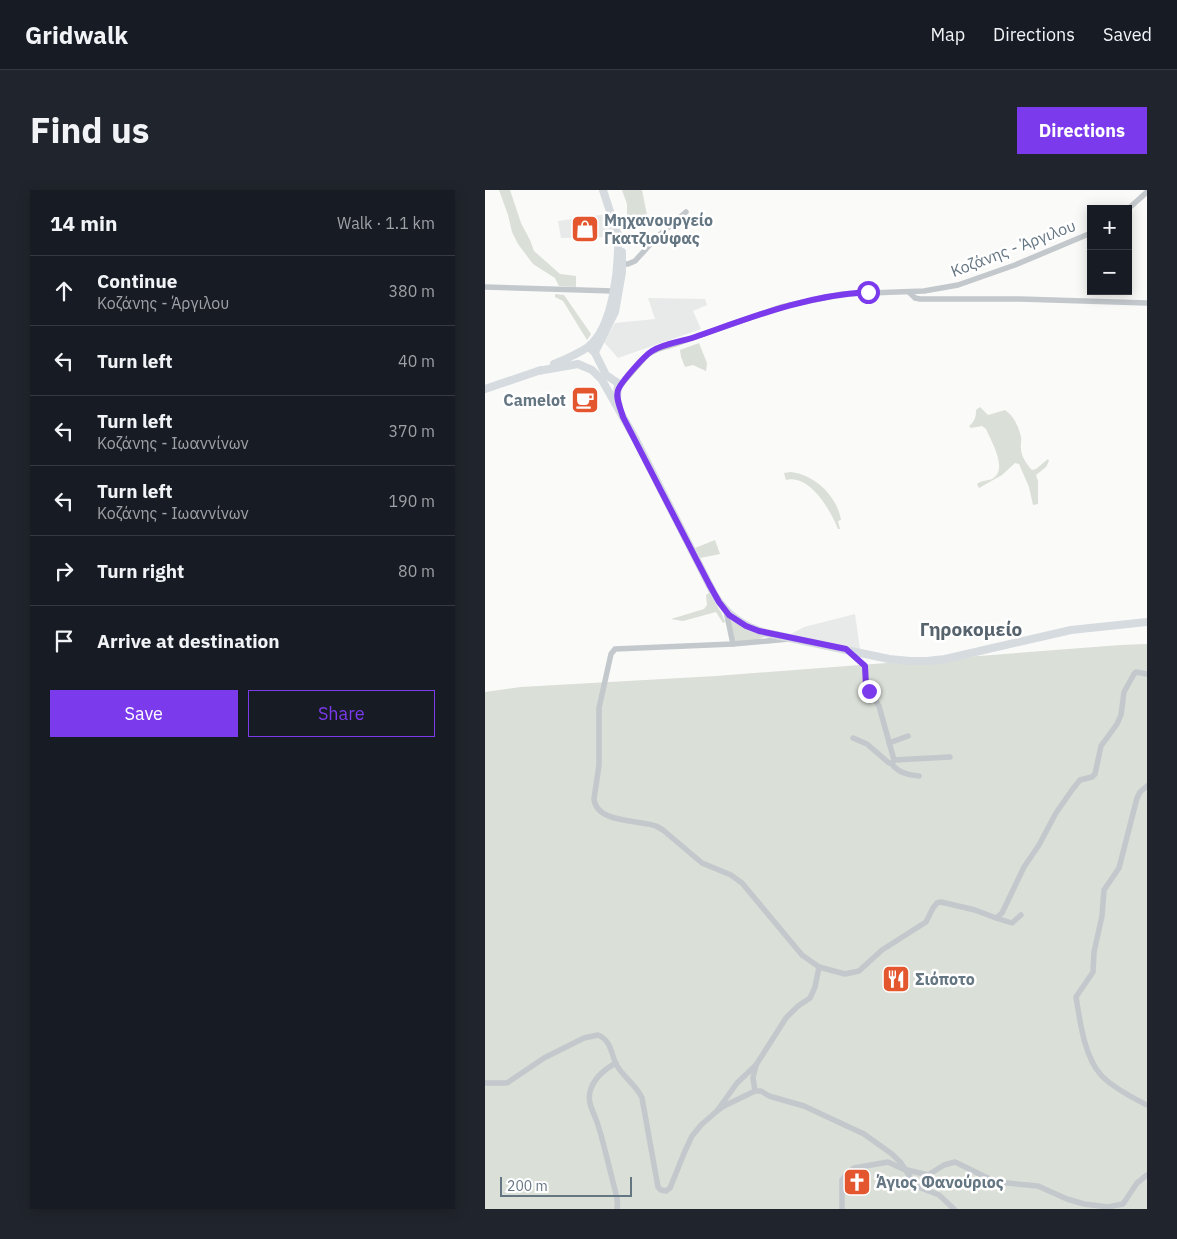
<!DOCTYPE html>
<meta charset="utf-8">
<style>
:root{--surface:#171b24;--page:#20242c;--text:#f1f3f6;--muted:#9ea1a6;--line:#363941;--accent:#7c3aed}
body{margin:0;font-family:"IBM Plex Sans",sans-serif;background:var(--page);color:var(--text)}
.controls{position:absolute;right:15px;top:15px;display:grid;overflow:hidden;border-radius:0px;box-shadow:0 2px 12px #0003}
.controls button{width:45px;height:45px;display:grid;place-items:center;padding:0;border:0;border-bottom:1px solid var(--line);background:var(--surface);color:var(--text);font:25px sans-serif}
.scale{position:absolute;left:15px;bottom:12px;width:132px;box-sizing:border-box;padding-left:5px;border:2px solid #657683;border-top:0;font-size:14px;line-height:18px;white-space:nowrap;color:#657683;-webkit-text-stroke:4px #fff;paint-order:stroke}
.stop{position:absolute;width:15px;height:15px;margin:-11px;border:4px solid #7c3aed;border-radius:50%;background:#fff}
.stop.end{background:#7c3aed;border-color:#fff;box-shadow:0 1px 5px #0008}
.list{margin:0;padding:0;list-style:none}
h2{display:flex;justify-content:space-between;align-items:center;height:65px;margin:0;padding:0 20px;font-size:21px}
h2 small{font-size:16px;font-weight:400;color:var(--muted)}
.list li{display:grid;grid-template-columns:32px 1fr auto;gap:15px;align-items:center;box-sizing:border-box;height:70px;padding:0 20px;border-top:1px solid var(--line)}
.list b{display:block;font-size:19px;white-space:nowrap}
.list p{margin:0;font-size:16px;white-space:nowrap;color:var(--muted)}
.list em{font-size:16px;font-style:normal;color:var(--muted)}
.actions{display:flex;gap:10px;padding:15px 20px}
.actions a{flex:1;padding:11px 0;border:1px solid var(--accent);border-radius:0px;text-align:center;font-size:18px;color:var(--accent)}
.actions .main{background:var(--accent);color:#fff}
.icon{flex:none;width:28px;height:28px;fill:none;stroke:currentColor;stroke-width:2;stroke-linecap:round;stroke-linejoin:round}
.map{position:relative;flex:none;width:662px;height:1019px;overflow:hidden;border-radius:0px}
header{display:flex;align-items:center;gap:30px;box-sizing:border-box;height:70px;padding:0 25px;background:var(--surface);border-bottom:1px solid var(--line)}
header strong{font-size:24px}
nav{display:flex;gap:28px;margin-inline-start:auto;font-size:18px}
.intro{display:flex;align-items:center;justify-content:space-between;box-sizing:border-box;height:120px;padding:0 30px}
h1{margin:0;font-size:35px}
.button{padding:12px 22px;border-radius:0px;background:var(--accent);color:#fff;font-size:18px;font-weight:700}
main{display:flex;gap:30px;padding:0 30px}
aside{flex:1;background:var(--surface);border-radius:0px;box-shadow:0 2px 12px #0003}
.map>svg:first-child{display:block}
.built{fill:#e8e9e9}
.green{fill:#dadfd7}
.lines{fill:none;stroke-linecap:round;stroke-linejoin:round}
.minor{stroke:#c3c8cc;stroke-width:5.5}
.major{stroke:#d6dbdf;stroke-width:8}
.route{stroke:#7c3aed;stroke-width:6}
.labels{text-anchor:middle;stroke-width:5;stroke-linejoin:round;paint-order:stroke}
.poi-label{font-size:16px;font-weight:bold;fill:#657683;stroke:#fff;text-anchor:start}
.street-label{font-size:16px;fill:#657683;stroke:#fff}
.quarter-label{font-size:19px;font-weight:bold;fill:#57646e;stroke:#fff}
</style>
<header>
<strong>Gridwalk</strong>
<nav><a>Map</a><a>Directions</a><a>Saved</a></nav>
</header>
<div class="intro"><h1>Find us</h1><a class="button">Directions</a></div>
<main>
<aside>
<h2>14 min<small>Walk · 1.1 km</small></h2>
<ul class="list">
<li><svg class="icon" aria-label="ahead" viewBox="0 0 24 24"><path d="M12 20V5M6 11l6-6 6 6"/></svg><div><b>Continue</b><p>Κοζάνης - Άργιλου</p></div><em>380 m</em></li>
<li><svg class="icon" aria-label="left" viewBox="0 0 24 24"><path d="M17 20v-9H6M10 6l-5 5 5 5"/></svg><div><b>Turn left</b></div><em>40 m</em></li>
<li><svg class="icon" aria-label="left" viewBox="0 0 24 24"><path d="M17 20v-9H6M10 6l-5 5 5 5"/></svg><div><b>Turn left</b><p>Κοζάνης - Ιωαννίνων</p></div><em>370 m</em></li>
<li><svg class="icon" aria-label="left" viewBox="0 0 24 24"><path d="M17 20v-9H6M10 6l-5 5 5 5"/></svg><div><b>Turn left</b><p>Κοζάνης - Ιωαννίνων</p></div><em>190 m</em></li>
<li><svg class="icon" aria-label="right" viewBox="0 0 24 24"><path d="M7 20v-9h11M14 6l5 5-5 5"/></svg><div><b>Turn right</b></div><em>80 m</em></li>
<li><svg class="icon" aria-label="arrive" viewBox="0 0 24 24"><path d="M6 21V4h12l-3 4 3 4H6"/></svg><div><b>Arrive at destination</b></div></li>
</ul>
<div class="actions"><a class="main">Save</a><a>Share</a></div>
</aside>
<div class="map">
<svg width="662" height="1019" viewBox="0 0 662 1019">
<rect width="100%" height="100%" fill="#fafaf8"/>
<g class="built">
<path d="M 122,24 L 129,47 L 76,48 L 73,31 Z"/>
<path d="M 163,108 L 220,109 L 222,115 L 208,121 L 216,139 L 133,168 L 119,152 L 130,133 L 170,129 Z"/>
<path d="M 370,424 L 375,459 L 306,444 L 319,437 Z"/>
</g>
<g class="green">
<path d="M 14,0 L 25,0 L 36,33 L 45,50 L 49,61 L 75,84 L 91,86 L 91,97 L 74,96 L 70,88 L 48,74 L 33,54 L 27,42 L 23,25 Z"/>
<path d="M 137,0 L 157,0 L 163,30 L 142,32 L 142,14 Z"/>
<path d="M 70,104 L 79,105 L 106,144 L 102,150 L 78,111 L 70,107 Z"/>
<path d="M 214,153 L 222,173 L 221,181 L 208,175 L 200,177 L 196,167 L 195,160 Z"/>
<path d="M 495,217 L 503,225 L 520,220 C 528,225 534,237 536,247 C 537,251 535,255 536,259 C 536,266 542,275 547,280 L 551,279 L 563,269 L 564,271 L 561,277 L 551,285 L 553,291 L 553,314 L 548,315 L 544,297 L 534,274 L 530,273 L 517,285 L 494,298 L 492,294 C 497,290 502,291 507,289 C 524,280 506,251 501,239 L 497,236 L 486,238 L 484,236 C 490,231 491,227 491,220 Z"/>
<path d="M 306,282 C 330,285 352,306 356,330 L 353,331 L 355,339 L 353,339 C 346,321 325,284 301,290 L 299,283 Z"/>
<path d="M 230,350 L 235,364 L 215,368 L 210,358 Z"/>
<path d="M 224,403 L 237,424 L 240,432 L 238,433 L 231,422 L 198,431 L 186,429 L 219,419 L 222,415 L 221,405 Z"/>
<path d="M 245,430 L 264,441 L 281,446 L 267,452 L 250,452 Z"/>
<path d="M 662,454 L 662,1019 L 0,1019 L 0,502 L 36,497 L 231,486 L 636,455 Z"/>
</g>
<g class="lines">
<g class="minor">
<path d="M 643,19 L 662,2"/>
<path d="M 138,74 L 143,74 L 150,71 L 172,47 L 201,22"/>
<path d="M 0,97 L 128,101"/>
<path d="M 424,102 L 430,108 L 435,109 L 535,109 L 662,113"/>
<path d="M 133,198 L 163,164 L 173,159 L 196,152 L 296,117 L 357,104 L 439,101 L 473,95 L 530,75 L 606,43"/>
<path d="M 241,421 L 248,454"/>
<path d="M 363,461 L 380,476 L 381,496 L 394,516 L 409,570 L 407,574"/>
<path d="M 368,548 L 382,554 L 404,573 L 407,574 C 413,583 424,585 434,586"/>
<path d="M 404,553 L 423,546"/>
<path d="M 409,570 L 465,567"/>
<path d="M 662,596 L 655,602 L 652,608 L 634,678 L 619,700 L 617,726 L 609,762 L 608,782 L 591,807 C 595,831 599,866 616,885 C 626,896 648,908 662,915"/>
<path d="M 511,728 L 527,733 L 536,725"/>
<path d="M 334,777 L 360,784 L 374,781 L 397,760 L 441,732 L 448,718 L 452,713 L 456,712 L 490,720 L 511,728 L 517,723 L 539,677 L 554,655 L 571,623 L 587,600 L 595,590 L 607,587 L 610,584 L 616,556 L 632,534 L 636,525 L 639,502 L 649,484 L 651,482 L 662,484"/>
<path d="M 131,873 C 120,879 108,889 105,902 C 102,914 110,924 113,935 C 119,954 123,973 128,992 C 130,1002 134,1009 132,1019"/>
<path d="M 0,893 L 22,893 L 59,868 L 99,848 L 113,845 C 125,850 126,861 130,872 C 136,886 151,894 157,908 L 173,997 L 176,1000 L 181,1001 L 185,998 L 200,961 L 207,946 L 216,935 L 232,921 L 239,916 L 270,901 L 276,901 L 284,906 L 319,916 L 379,944 L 407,964 L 416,973 L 431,996 L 454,1005 L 469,1019"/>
<path d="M 270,901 L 268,888 L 271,875"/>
<path d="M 232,921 L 252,893 L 271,875 L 301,828 L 313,816 L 325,808 L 330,797 L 334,777 L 317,765 L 257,693 L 246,685 L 217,673 L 178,640 L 171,636 C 153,630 111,633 109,609 L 114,575 L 114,518 L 126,464 L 130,459 L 248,454 L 304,449"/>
<path d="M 357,1019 L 357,990 L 361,985 L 369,978 L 403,972 L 418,979 L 443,985 L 459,975 L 470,972 L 511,992 L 553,996 L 582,1009 L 599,1014 L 623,1017 L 638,1014 L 652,993 L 662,985"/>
</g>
<g class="major">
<path d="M 118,0 L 134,49"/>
<path d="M 106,159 L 110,163 L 121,185 L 133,193 L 132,209 L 134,216"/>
<path d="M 110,162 L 130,122 L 137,82 L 137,62"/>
<path d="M 69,174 C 81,169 93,164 103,157 C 129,137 134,75 133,44"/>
<path d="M 53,181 L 93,174 L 107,180 L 117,190 L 151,250 L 229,404 C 242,425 257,436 281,443 L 404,469 L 425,471 L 442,471 L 460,469 L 586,440 L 662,432"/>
<path d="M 0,199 L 56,180"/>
</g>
</g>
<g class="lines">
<path class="route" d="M 383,102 C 319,106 270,126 210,147 C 196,152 180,153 167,161 C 159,166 138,190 134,198 C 129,206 136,219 138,227 L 224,394 L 234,412 L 244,425 L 261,436 L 274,441 L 361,459 L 380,476 L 381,496 L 384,501"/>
</g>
<defs>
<g id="shop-square" transform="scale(1.4375)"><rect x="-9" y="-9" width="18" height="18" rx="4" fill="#e4572e" stroke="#fff"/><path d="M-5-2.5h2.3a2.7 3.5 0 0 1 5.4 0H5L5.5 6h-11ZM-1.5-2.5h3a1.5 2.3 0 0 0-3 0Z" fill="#fff"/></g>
<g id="cafe-square" transform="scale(1.4375)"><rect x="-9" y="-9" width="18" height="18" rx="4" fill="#e4572e" stroke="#fff"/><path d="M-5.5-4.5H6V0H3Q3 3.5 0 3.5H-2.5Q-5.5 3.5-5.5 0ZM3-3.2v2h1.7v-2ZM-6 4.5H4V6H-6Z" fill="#fff"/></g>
<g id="restaurant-square" transform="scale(1.4375)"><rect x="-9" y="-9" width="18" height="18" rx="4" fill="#e4572e" stroke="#fff"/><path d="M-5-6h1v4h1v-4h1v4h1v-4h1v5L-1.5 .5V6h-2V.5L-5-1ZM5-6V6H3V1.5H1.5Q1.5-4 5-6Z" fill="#fff"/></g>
<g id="church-square" transform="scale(1.4375)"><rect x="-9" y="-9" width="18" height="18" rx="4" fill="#e4572e" stroke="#fff"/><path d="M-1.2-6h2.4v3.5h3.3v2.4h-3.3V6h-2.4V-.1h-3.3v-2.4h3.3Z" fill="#fff"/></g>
</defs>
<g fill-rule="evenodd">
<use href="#shop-square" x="100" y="39"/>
<use href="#cafe-square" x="100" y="210"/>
<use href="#restaurant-square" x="411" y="789"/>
<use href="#church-square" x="372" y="992"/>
</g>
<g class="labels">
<g class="poi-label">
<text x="119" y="36">Μηχανουργείο<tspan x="119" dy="18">Γκατζιούφας</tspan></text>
<text x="81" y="216" text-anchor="end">Camelot</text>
<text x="430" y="795">Σιόποτο</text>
<text x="391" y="998">Άγιος Φανούριος</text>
</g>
<g class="street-label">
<text transform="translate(528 58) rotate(-21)" y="6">Κοζάνης - Άργιλου</text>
</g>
<g class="quarter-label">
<text x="486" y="446">Γηροκομείο</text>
</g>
</g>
</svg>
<div class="controls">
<button>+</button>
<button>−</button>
</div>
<div class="scale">200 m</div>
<div class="stop" style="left:383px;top:102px"></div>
<div class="stop end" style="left:384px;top:501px"></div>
</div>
</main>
